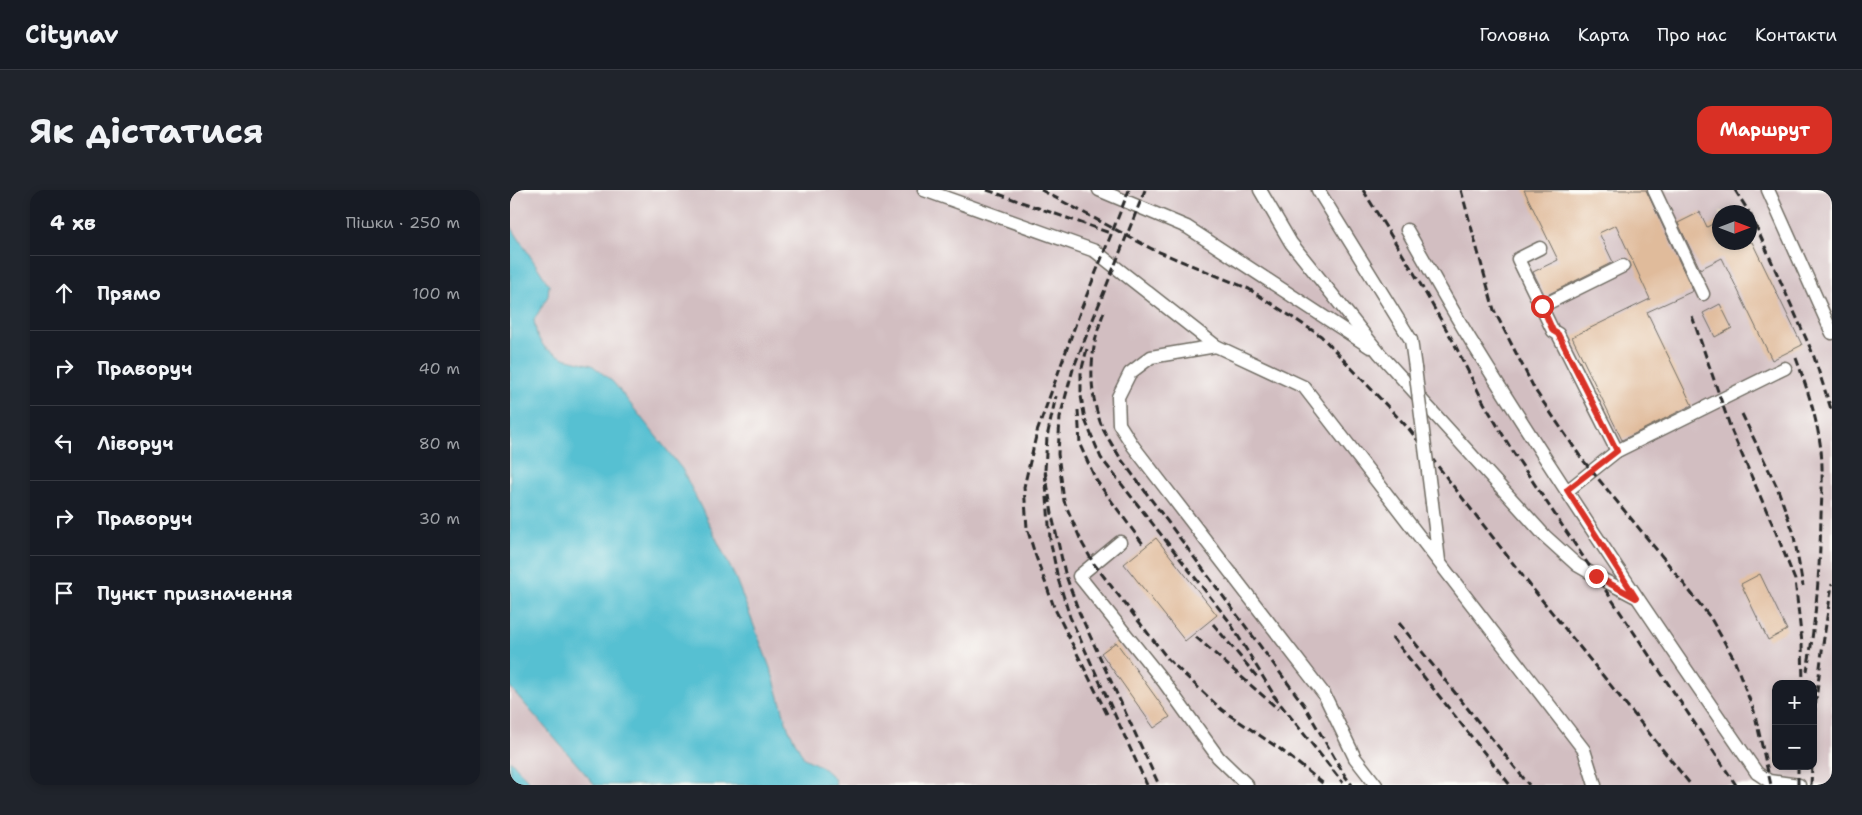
<!DOCTYPE html>
<html lang="uk">
<meta charset="utf-8">
<style>
:root{--surface:#171b24;--page:#20242c;--text:#f1f3f6;--muted:#9ea1a6;--line:#363941;--accent:#d93025}
body{margin:0;font-family:"Shantell Sans",sans-serif;background:var(--page);color:var(--text)}
.controls{position:absolute;right:15px;bottom:15px;display:grid;overflow:hidden;border-radius:10px;box-shadow:0 2px 8px #0003}
.controls button{width:45px;height:45px;display:grid;place-items:center;padding:0;border:0;border-bottom:1px solid var(--line);background:var(--surface);color:var(--text);font:25px sans-serif}
.compass{position:absolute;left:1202px;top:15px;width:45px;height:45px;border-radius:50%;background:var(--surface);box-shadow:0 2px 8px #0003;rotate:90deg}
.stop{position:absolute;width:15px;height:15px;margin:-11px;border:4px solid #d93025;border-radius:50%;background:#fff}
.stop.end{background:#d93025;border-color:#fff;box-shadow:0 1px 5px #0008}
.list{margin:0;padding:0;list-style:none}
h2{display:flex;justify-content:space-between;align-items:center;height:65px;margin:0;padding:0 20px;font-size:21px}
h2 small{font-size:16px;font-weight:400;color:var(--muted)}
.list li{display:grid;grid-template-columns:32px 1fr auto;gap:15px;align-items:center;box-sizing:border-box;height:75px;padding:0 20px;border-top:1px solid var(--line)}
.list b{display:block;font-size:19px;white-space:nowrap}
.list em{font-size:16px;font-style:normal;color:var(--muted)}
.icon{flex:none;width:28px;height:28px;fill:none;stroke:currentColor;stroke-width:2;stroke-linecap:round;stroke-linejoin:round}
.map{position:relative;flex:none;width:1322px;height:595px;overflow:hidden;border-radius:15px}
header{display:flex;align-items:center;gap:30px;box-sizing:border-box;height:70px;padding:0 25px;background:var(--surface);border-bottom:1px solid var(--line)}
header strong{font-size:24px}
nav{display:flex;gap:28px;margin-inline-start:auto;font-size:18px}
.intro{display:flex;align-items:center;justify-content:space-between;box-sizing:border-box;height:120px;padding:0 30px}
h1{margin:0;font-size:35px}
.button{padding:12px 22px;border-radius:15px;background:var(--accent);color:#fff;font-size:18px;font-weight:700}
main{display:flex;gap:30px;padding:0 30px}
aside{flex:1;background:var(--surface);border-radius:15px;box-shadow:0 2px 8px #0003}
.map>svg:first-child{display:block}
.industrial{fill:#d2bec1;fill-rule:evenodd}
.water{fill:#56c0d2;stroke:#40767e}
.building{fill:#e0bb9b}
.lines{fill:none;stroke-linecap:round;stroke-linejoin:round}
.minor-casing{stroke:#706c63;stroke-width:15}
.minor{stroke:#fff;stroke-width:12}
.rail{stroke:#2b2b2b;stroke-width:3;stroke-dasharray:8 4;stroke-linecap:butt}
.minor-bridge-casing{stroke:#706c63;stroke-width:15;stroke-linecap:butt}
.minor-bridge{stroke:#fff;stroke-width:12}
.route{stroke:#d93025;stroke-width:6}
</style>
<header>
<strong>Citynav</strong>
<nav><a>Головна</a><a>Карта</a><a>Про нас</a><a>Контакти</a></nav>
</header>
<div class="intro"><h1>Як дістатися</h1><a class="button">Маршрут</a></div>
<main>
<aside>
<h2>4 хв<small>Пішки · 250 m</small></h2>
<ul class="list">
<li><svg class="icon" aria-label="ahead" viewBox="0 0 24 24"><path d="M12 20V5M6 11l6-6 6 6"/></svg><div><b>Прямо</b></div><em>100 m</em></li>
<li><svg class="icon" aria-label="right" viewBox="0 0 24 24"><path d="M7 20v-9h11M14 6l5 5-5 5"/></svg><div><b>Праворуч</b></div><em>40 m</em></li>
<li><svg class="icon" aria-label="left" viewBox="0 0 24 24"><path d="M17 20v-9H6M10 6l-5 5 5 5"/></svg><div><b>Ліворуч</b></div><em>80 m</em></li>
<li><svg class="icon" aria-label="right" viewBox="0 0 24 24"><path d="M7 20v-9h11M14 6l5 5-5 5"/></svg><div><b>Праворуч</b></div><em>30 m</em></li>
<li><svg class="icon" aria-label="arrive" viewBox="0 0 24 24"><path d="M6 21V4h12l-3 4 3 4H6"/></svg><div><b>Пункт призначення</b></div></li>
</ul>
</aside>
<div class="map">
<svg width="1322" height="595" viewBox="0 0 1322 595">
<rect width="100%" height="100%" fill="#fdfcf7"/>
<filter id="ink" filterUnits="userSpaceOnUse"><feTurbulence type="fractalNoise" baseFrequency=".02" numOctaves="2"/><feDisplacementMap in="SourceGraphic" scale="10" xChannelSelector="R" yChannelSelector="G"/><feConvolveMatrix kernelMatrix="1 2 1 2 8 2 1 2 1" color-interpolation-filters="sRGB"/></filter>
<filter id="wash" filterUnits="userSpaceOnUse"><feTurbulence type="fractalNoise" baseFrequency=".0096" numOctaves="4" result="noise"/><feDisplacementMap in="SourceGraphic" scale="20" xChannelSelector="R" yChannelSelector="G"/><feGaussianBlur stdDeviation="1.12" result="paint"/><feColorMatrix in="noise" values="0 0 0 0 0 0 0 0 0 0 0 0 0 0 0 0 0 1.4 0 .05"/><feComposite in="paint" operator="in"/></filter>
<g filter="url(#wash)">
<rect width="100%" height="100%" fill="#f1e5ca"/>
<path class="industrial" d="M 0,0 L 1322,0 L 1322,595 L 0,595 ZM 1210,22 L 1240,22 L 1240,52 L 1210,52 ZM 1266,494 L 1303,494 L 1303,576 L 1266,576 Z"/>
<g class="water">
<path d="M 0,35 L 39,95 L 38,106 L 24,130 L 27,146 L 35,158 L 54,168 L 82,175 L 103,192 L 172,279 L 226,389 L 262,483 L 278,538 L 294,568 L 312,577 L 324,588 L 326,595 L 85,595 L 0,497 Z"/>
<path d="M 0,570 L 22,595 L 0,595 Z"/>
</g>
<g id="blocks">
<g class="building">
<path d="M 1014,0 L 1136,0 L 1183,101 L 1137,122 L 1182,215 L 1112,250 L 1062,147 L 1140,109 L 1106,35 L 1089,43 L 1103,72 L 1035,106 L 1023,82 L 1048,70 Z"/>
<path d="M 1190,22 L 1197,37 L 1210,30 L 1210,52 L 1242,52 L 1292,155 L 1262,170 L 1212,68 L 1190,79 L 1168,33 Z"/>
<path d="M 1210,114 L 1222,138 L 1205,147 L 1193,123 Z"/>
<path d="M 646,348 L 707,425 L 675,451 L 614,374 Z"/>
<path d="M 1250,384 L 1277,440 L 1258,450 L 1231,394 Z"/>
<path d="M 606,452 L 660,527 L 644,538 L 591,463 Z"/>
</g>
</g>
</g>
<g filter="url(#ink)">
<use href="#blocks" fill-opacity="0" stroke="#706c63" stroke-width="1"/>
<g class="lines">
<g class="minor-casing">
<g id="minor">
<path d="M 414,0 L 585,61 L 706,156 L 794,197 L 1074,560 L 1085,595"/>
<path d="M 589,0 L 677,37 L 860,157"/>
<path d="M 750,0 L 781,53 L 870,164 L 1035,346 L 1067,375 L 1086,386 L 1124,406"/>
<path d="M 808,0 L 901,150 L 905,178"/>
<path d="M 1144,0 L 1193,104"/>
<path d="M 1258,0 L 1322,143"/>
<path d="M 897,40 C 919,78 940,117 963,154 C 1053,300 1150,442 1247,583 L 1259,591 L 1289,595"/>
<path d="M 1030,58 L 1008,69 L 1043,141 L 1048,144 L 1107,261"/>
<path d="M 1032,116 L 1113,76"/>
<path d="M 706,156 L 641,167 L 620,183 L 608,207 L 609,234 L 623,256 L 814,504 L 845,568 L 866,595"/>
<path d="M 1057,301 L 1107,261 L 1275,178"/>
<path d="M 922,313 L 929,371"/>
<path d="M 610,352 L 569,386 L 654,492 L 708,567 L 737,595"/>
</g>
</g>
<use href="#minor" class="minor"/>
<g class="rail">
<path d="M 477,0 L 600,43"/>
<path d="M 531,0 L 642,59 L 739,99 L 811,146 L 899,239 L 1019,394 L 1181,595"/>
<path d="M 635,0 L 563,179 L 550,227 L 548,264 L 554,311 L 572,353 L 584,374 L 658,469 L 712,520 L 770,559 L 815,595"/>
<path d="M 853,0 L 904,83 L 943,151 L 974,213 L 1003,262 L 1226,595"/>
<path d="M 951,0 L 984,120 L 1025,200 L 1072,269 L 1155,370 L 1200,427 L 1223,467 L 1244,521 L 1261,595"/>
<path d="M 1225,0 L 1239,22"/>
<path d="M 1240,23 L 1303,164 L 1322,222"/>
<path d="M 594,122 C 579,159 577,202 593,239 C 598,249 605,259 611,269 L 794,515 L 835,586 L 842,595"/>
<path d="M 1182,126 L 1222,242 L 1265,340 L 1285,390 L 1292,453 L 1293,494"/>
<path d="M 577,159 L 571,182 L 571,206 L 575,230 L 591,268 L 719,431 L 767,510"/>
<path d="M 1286,168 C 1297,198 1307,228 1311,260 C 1313,281 1312,304 1311,325 C 1310,377 1306,430 1297,481"/>
<path d="M 568,220 L 570,255 L 586,290 L 633,354"/>
<path d="M 1232,224 L 1267,297 L 1283,341 L 1293,396"/>
<path d="M 535,280 L 537,247 L 546,206"/>
<path d="M 889,433 L 1019,595"/>
<path d="M 703,434 L 748,488"/>
<path d="M 686,447 L 768,519"/>
<path d="M 882,447 L 1000,595"/>
<path d="M 763,505 L 833,593"/>
<path d="M 597,524 L 544,417 L 524,361 L 517,338 L 514,297 L 527,242 L 570,122 L 619,0"/>
<path d="M 1303,550 L 1304,526 L 1312,461 L 1322,394"/>
<path d="M 637,595 L 560,427 L 548,389 L 540,349 L 535,280 L 543,330 L 555,383 L 569,422 L 649,595"/>
<path d="M 1288,595 L 1288,576"/>
<path d="M 1301,595 L 1302,576"/>
</g>
<g class="minor-bridge-casing">
<path id="minor-bridge" d="M 905,178 L 922,313"/>
</g>
<use href="#minor-bridge" class="minor-bridge"/>
</g>
</g>
<g class="lines" filter="url(#ink)">
<path class="route" d="M 1032,116 L 1043,141 L 1048,144 L 1107,261 L 1057,300 L 1126,408 L 1086,386"/>
</g>
</svg>
<div class="controls">
<button>+</button>
<button>−</button>
</div>
<svg class="compass" viewBox="-18 -18 36 36"><path d="M0-13l5 13h-10z" fill="#e53935"/><path d="M0 13l5-13h-10z" fill="#9ea1a6"/></svg>
<div class="stop" style="left:1032px;top:116px"></div>
<div class="stop end" style="left:1086px;top:386px"></div>
</div>
</main>
